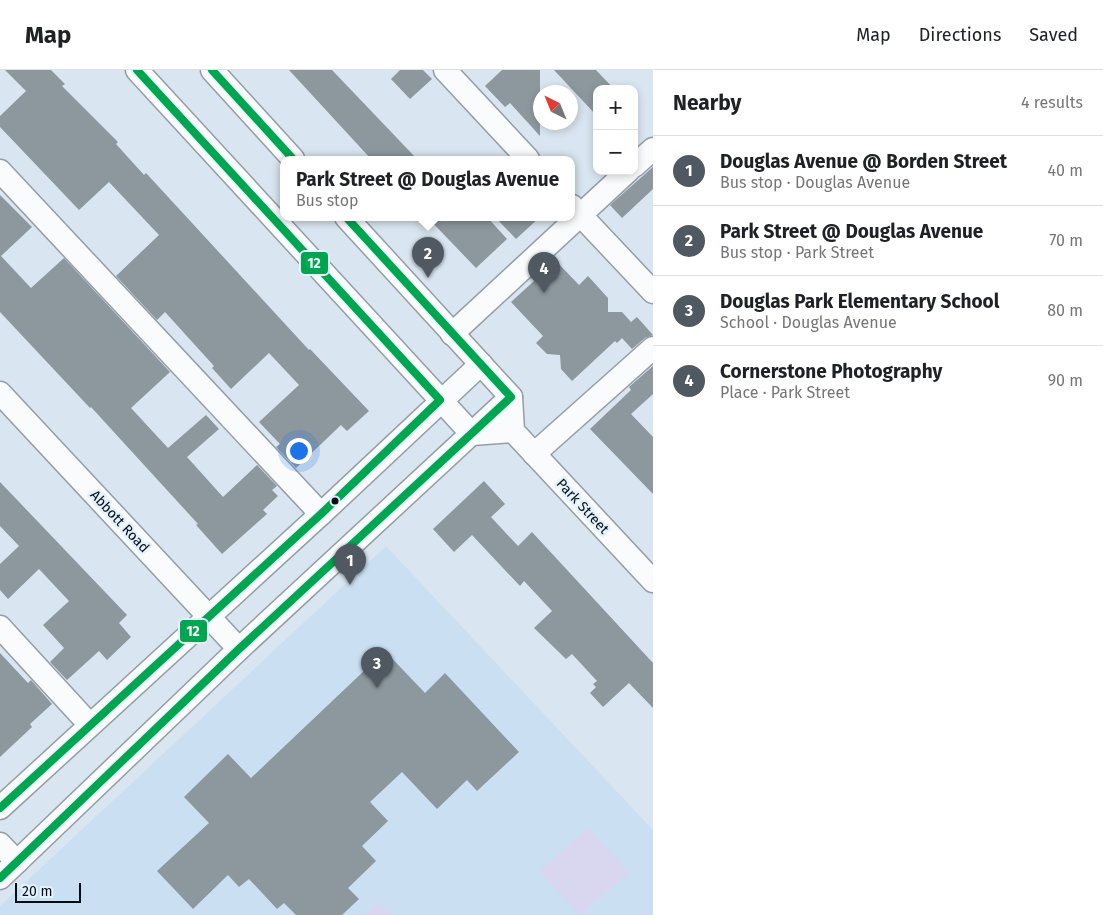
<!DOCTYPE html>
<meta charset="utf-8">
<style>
:root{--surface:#fff;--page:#f2f2f2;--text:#202124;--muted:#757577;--line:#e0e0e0;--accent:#505961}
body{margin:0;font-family:"Fira Sans",sans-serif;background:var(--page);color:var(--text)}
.controls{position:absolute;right:15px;top:15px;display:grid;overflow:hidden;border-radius:10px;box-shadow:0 2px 8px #0003}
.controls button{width:45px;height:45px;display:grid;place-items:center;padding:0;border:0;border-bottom:1px solid var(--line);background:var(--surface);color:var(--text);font:25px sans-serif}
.compass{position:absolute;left:533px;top:15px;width:45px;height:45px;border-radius:50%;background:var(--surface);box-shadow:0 2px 8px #0003;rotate:317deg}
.scale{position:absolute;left:15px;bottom:12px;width:66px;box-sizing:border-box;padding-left:5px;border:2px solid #060d14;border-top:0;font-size:14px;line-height:18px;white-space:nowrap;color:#060d14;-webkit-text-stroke:4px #e4f2fe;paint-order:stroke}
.you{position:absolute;left:298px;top:380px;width:18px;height:18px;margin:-12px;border:4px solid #fff;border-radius:50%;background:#1a73e8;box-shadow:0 0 0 8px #1a73e833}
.badge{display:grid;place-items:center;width:32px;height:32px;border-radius:50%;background:var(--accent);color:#fff;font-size:16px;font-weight:700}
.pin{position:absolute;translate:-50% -41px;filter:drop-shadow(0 1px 2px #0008)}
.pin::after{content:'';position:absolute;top:26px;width:18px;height:15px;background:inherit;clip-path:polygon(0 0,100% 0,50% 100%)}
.popup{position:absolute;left:280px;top:86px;width:295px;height:65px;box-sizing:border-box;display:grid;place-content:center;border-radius:10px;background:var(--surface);filter:drop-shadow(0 1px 4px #0005);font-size:16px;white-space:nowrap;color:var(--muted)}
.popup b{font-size:19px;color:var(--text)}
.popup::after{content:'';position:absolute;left:50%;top:100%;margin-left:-10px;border:10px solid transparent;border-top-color:var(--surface)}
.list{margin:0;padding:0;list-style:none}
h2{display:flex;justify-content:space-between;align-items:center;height:65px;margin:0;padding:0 20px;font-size:21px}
h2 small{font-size:16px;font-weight:400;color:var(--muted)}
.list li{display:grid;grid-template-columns:32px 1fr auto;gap:15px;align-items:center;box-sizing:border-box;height:70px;padding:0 20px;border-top:1px solid var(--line)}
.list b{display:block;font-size:19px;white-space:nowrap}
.list p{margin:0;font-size:16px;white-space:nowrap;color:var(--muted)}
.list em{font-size:16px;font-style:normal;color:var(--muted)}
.map{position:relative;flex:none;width:653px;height:845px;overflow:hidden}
header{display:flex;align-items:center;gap:30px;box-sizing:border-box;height:70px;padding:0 25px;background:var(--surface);border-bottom:1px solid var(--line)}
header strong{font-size:24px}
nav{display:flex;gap:28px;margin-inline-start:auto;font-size:18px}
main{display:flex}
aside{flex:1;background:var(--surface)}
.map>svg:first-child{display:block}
.built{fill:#cae0f2}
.green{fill:#d9d7ef}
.building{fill:#8c979e}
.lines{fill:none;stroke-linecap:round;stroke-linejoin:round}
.minor-casing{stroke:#959ea6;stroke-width:25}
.minor{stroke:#f9fbfd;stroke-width:22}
.bus-1-casing{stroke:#e4f2fe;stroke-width:11}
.bus-1{stroke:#00a54f;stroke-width:8}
.bus-dot{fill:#060d14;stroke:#e4f2fe;stroke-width:2}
.labels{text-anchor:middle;stroke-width:5;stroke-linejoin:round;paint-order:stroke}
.street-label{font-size:14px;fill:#060d14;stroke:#e4f2fe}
.line-badge{stroke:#e4f2fe;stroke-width:2}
.badge-label{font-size:14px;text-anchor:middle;font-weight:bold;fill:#fff}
</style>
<header>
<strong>Map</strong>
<nav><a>Map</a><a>Directions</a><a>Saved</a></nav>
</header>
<main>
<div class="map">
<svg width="653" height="845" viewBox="0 0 653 845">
<rect width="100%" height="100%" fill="#d9e5f0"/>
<path class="built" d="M 386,476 L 653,760 L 653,845 L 0,845 L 0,836 Z"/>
<g class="green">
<path d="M 588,757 L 629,803 L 580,845 L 540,801 Z"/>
<path d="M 379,832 L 391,845 L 364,845 Z"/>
</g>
<g class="building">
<path d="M 5,0 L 51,0 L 65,14 L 62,16 L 118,72 L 116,74 L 144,105 L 146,103 L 309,280 L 310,279 L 369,341 L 347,361 L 341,355 L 296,398 L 276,377 L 280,374 L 259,352 L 299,315 L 269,283 L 231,319 L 212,298 L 214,296 L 165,242 L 157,250 L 116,206 L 159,165 L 109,112 L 79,140 L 0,57 L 0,46 L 26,21 Z"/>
<path d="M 289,0 L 332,0 L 417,89 L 371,89 Z"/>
<path d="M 400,0 L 423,0 L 432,9 L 410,29 L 391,9 Z"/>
<path d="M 502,0 L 540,0 L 540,66 L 510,33 L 505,37 L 485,16 Z"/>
<path d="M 554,0 L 596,0 L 614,19 L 597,19 L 597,46 Z"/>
<path d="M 653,97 L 653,119 L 622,148 L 610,135 Z"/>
<path d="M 0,125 L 32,157 L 1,186 L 31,218 L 64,188 L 170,302 L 131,338 L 168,378 L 206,345 L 219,359 L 187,387 L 223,427 L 257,395 L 277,416 L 272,420 L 278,426 L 263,440 L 267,444 L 222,484 L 196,455 L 198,454 L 91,337 L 90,338 L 0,242 Z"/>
<path d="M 427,147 L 487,147 L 507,169 L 476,198 Z"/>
<path d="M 495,147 L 540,147 L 516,169 Z"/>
<path d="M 556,191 L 579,215 L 588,206 L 608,228 L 608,242 L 622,242 L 631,252 L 637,247 L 653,265 L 645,268 L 632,279 L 622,268 L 617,273 L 615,271 L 572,311 L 561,299 L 560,285 L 547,284 L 536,273 L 543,266 L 511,232 Z"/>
<path d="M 653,296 L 653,324 L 631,344 L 653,367 L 653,424 L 590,359 L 631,320 L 629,317 Z"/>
<path d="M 484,411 L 505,434 L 491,447 L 518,476 L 532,462 L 653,593 L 653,638 L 629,613 L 603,637 L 590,623 L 596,617 L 593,614 L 597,611 L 572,584 L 566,589 L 534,558 L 552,541 L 524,511 L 520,516 L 472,465 L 454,482 L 433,459 Z"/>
<path d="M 0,412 L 127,545 L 119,553 L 131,567 L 107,590 L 99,581 L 67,610 L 50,592 L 64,578 L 43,555 L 69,531 L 39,499 L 8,529 L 0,520 L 0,494 L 19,476 L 0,456 Z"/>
<path d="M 385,581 L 425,623 L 445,603 L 519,682 L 477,721 L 467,710 L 437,739 L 402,702 L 370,732 L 388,751 L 362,776 L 376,791 L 348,818 L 359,829 L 342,845 L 296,845 L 284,833 L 277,839 L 249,809 L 239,817 L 228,805 L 193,839 L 157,801 L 209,753 L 184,727 L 228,684 L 251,708 Z"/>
<path d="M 0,583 L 28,613 L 31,610 L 52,634 L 30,654 L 32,657 L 0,687 Z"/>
</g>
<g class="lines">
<g class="minor-casing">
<g id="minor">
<path d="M 137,0 L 472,364 L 513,361"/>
<path d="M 212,0 L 293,89"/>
<path d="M 445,0 L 528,89"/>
<path d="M 634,96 L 653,79"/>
<path d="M 0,101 L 321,444"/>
<path d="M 572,136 L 653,222"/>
<path d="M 346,147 L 511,327 L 513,361 L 653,511"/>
<path d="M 452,264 L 628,101"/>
<path d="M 0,323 L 239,579"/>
<path d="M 534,384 L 653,278"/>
<path d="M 0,557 L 90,655"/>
<path d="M 0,738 L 321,444 L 481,294"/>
<path d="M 0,774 L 17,792"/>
<path d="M 0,808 L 239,579 L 511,327"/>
</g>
</g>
<use href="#minor" class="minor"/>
<g class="bus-1-casing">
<g id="bus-1">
<path d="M 212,0 L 293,89"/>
<path d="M 0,738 L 321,444 L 440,330 L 137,0"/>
<path d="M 0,808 L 239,579 L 511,327 L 346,147"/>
</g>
</g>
<use href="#bus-1" class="bus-1"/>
</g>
<circle class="bus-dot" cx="335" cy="431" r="4.5"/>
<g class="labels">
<g class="street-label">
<text transform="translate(583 436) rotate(47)" y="5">Park Street</text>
<text transform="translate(120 451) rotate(47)" y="5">Abbott Road</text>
</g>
</g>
<g class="line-badge">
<rect x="300" y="181" width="29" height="24" rx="5" fill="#00a54f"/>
<rect x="179" y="549" width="29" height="24" rx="5" fill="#00a54f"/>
</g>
<g class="badge-label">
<text x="314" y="198">12</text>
<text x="193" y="566">12</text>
</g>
</svg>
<div class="controls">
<button>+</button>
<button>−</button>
</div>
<svg class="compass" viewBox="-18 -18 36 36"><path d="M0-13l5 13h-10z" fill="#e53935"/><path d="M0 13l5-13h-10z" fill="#757577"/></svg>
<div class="scale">20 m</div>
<div class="you"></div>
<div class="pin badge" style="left:350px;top:515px">1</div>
<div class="pin badge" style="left:428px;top:208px">2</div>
<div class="popup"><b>Park Street @ Douglas Avenue</b>Bus stop</div>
<div class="pin badge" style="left:377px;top:618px">3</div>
<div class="pin badge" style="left:544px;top:223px">4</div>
</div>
<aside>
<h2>Nearby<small>4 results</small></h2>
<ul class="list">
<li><span class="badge">1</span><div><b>Douglas Avenue @ Borden Street</b><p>Bus stop · Douglas Avenue</p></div><em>40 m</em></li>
<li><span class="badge">2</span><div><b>Park Street @ Douglas Avenue</b><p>Bus stop · Park Street</p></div><em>70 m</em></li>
<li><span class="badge">3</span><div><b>Douglas Park Elementary School</b><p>School · Douglas Avenue</p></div><em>80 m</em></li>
<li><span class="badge">4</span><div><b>Cornerstone Photography</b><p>Place · Park Street</p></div><em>90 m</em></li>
</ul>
</aside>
</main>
